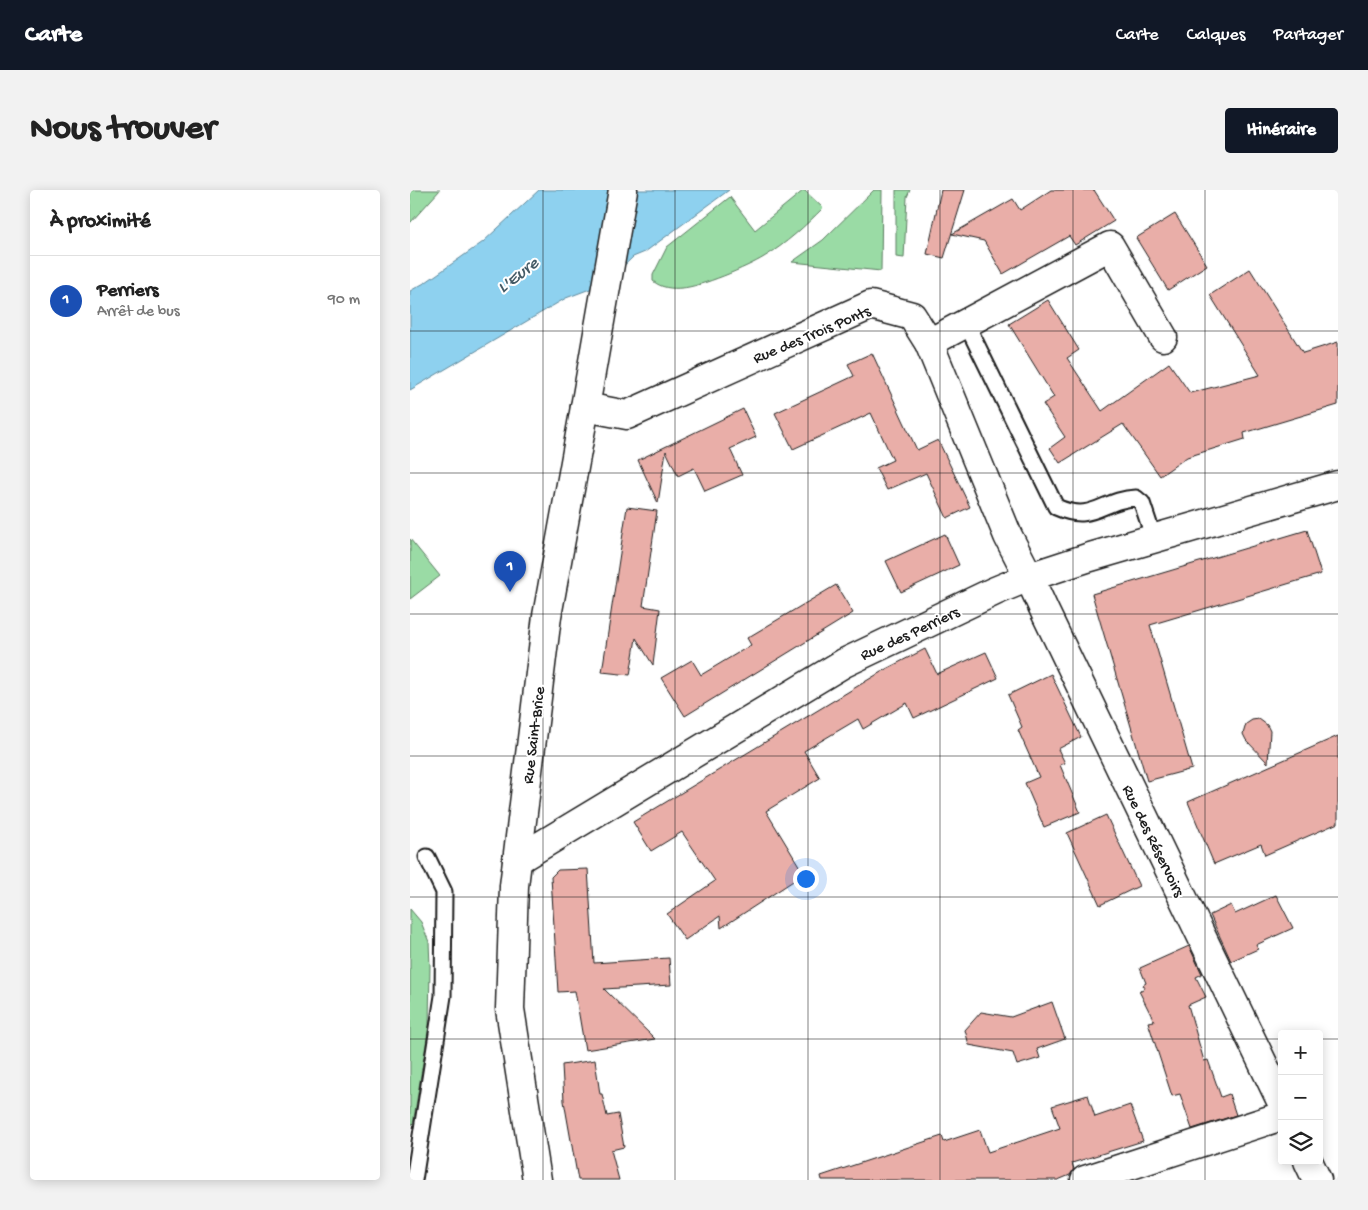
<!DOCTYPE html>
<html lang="fr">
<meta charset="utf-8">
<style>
:root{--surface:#fff;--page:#f2f2f2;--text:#222;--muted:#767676;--line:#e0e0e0;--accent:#111827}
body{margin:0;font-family:"Gochi Hand",sans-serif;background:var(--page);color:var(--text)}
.controls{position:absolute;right:15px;bottom:15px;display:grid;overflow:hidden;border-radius:5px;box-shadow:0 2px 12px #0003}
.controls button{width:45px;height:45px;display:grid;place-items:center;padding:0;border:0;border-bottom:1px solid var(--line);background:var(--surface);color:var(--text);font:25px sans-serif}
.you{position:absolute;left:395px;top:688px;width:18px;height:18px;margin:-12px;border:4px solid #fff;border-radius:50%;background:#1a73e8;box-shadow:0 0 0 8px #1a73e833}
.badge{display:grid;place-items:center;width:32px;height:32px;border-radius:50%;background:var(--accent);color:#fff;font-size:16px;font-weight:700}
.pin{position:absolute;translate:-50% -41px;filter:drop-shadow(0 1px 2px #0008)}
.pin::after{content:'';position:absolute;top:26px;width:18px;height:15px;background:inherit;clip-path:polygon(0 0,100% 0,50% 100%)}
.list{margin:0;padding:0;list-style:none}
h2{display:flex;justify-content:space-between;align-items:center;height:65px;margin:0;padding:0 20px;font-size:21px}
h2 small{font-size:16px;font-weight:400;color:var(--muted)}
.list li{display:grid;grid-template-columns:32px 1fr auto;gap:15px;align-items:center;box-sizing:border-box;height:90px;padding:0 20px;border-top:1px solid var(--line)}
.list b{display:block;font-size:19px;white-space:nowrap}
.list p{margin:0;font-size:16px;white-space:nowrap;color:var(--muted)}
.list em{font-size:16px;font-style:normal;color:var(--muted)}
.icon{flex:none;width:28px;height:28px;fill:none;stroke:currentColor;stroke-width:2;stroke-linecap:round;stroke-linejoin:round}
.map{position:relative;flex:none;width:928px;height:990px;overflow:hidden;border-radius:5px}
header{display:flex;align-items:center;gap:30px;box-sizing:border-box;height:70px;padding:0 25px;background:var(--accent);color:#fff}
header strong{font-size:24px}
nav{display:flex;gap:28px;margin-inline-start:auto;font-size:18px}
.intro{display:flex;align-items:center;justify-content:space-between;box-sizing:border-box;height:120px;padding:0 30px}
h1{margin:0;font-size:35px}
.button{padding:12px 22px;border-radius:5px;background:var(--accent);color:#fff;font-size:18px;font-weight:700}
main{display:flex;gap:30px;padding:0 30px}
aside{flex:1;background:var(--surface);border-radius:5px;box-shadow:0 2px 12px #0003}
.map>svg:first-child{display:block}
.green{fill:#9adba5;stroke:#5b7c60}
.water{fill:#8ed1ef;stroke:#60899b}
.building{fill:#e9aea8;stroke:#1c1c1c}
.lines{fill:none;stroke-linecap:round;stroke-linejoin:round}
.lane-casing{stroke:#1c1c1c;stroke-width:19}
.street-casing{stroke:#1c1c1c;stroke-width:31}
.secondary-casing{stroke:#1c1c1c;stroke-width:31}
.lane{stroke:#fff;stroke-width:15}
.street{stroke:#fff;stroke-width:28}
.secondary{stroke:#fff;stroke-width:28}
.grid{fill:none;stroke:#1c1c1c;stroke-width:1;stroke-opacity:0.55}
.labels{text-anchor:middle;stroke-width:4;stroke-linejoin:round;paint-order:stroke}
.street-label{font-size:16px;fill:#1c1c1c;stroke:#fff}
.water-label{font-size:18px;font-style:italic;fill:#445b66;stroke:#fff}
</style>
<header>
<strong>Carte</strong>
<nav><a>Carte</a><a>Calques</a><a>Partager</a></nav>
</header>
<div class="intro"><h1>Nous trouver</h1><a class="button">Itinéraire</a></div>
<main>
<aside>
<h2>À proximité<small></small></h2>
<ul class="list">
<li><span class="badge" style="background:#1a4fb4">1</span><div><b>Perriers</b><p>Arrêt de bus</p></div><em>90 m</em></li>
</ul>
</aside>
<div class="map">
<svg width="928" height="990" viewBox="0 0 928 990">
<rect width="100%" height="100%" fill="#fff"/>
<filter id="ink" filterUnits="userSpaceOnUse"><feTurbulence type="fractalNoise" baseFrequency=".02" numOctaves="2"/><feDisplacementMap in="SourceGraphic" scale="10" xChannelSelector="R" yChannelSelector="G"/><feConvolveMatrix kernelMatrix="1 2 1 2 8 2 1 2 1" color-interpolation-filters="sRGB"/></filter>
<g filter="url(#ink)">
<g class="green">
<path d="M 0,0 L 30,0 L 0,33 Z"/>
<path d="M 394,0 L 413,18 C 395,36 376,54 354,67 C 338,77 290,97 272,98 C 262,99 251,98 243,91 L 243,85 L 257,57 L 320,7 L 345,40 Z"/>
<path d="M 464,0 L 472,0 L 471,81 L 382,72 L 413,50 Z"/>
<path d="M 486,0 L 500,0 L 497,7 L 494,68 L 486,67 Z"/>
<path d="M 0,349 L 30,386 L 0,409 Z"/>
<path d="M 0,719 L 11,732 L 19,752 L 20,776 L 19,835 L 3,934 L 0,934 Z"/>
</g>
<path class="water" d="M 129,0 L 319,0 L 235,62 L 223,67 L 196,93 L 156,108 L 0,200 L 0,101 L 16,92 L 73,52 Z"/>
<g class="building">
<path d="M 531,0 L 555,0 L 534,68 L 517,64 Z"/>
<path d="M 641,0 L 684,0 L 704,31 L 665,55 L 659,46 L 593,84 L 574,51 L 542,44 L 603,9 L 610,20 Z"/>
<path d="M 765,24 L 797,75 L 758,100 L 726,48 Z"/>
<path d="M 840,79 L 893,163 L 928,152 L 928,215 L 834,243 L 835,249 L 777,267 L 750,286 L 713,234 L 650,273 L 640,258 L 655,247 L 633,214 L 644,207 L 599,134 L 638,110 L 669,160 L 657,168 L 692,221 L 759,173 L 780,203 L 850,185 L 800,105 Z"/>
<path d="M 462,163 L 507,260 L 528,250 L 560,317 L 537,328 L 516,283 L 477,300 L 466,278 L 483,270 L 461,223 L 383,259 L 365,223 L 444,186 L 438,174 Z"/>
<path d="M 333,219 L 346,247 L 320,259 L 332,285 L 295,301 L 284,278 L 268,286 L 256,261 L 248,313 L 228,270 Z"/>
<path d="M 217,317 L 247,321 L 233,416 L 250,419 L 243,475 L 226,448 L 220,485 L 192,482 Z"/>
<path d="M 897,340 L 911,384 L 740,435 L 782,579 L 737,591 L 682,404 Z"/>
<path d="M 535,344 L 549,375 L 491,402 L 476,371 Z"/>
<path d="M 426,395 L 443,423 L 275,526 L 251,488 L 282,470 L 291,485 L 341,455 L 337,448 Z"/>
<path d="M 515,459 L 527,484 L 576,462 L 588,488 L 504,528 L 497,513 L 453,539 L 448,529 L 394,561 L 410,588 L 356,621 L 394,684 L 311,738 L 310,726 L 275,750 L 257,724 L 305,691 L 272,642 L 241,661 L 223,632 L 476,479 Z"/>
<path d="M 641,484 L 671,547 L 648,559 L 655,573 L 650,575 L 670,622 L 634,637 L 615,593 L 629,587 L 608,540 L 612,537 L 598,505 Z"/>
<path d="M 849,529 L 857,535 L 860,541 L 858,573 L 836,550 L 833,544 L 836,534 L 842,530 Z"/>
<path d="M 928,546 L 928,633 L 855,665 L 851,654 L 804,674 L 778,612 Z"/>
<path d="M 696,625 L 729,696 L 690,715 L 657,643 Z"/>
<path d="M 178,679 L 184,773 L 259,768 L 261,795 L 194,799 L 245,849 L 175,860 L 165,801 L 148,802 L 141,687 L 148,680 Z"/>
<path d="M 866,705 L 883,738 L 846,755 L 848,759 L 821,771 L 800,725 L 821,715 L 825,724 Z"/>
<path d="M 779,756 L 792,784 L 786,787 L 796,807 L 778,815 L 794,871 L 798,870 L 811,907 L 819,904 L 826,925 L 782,939 L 770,904 L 762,906 L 738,832 L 744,831 L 729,801 L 735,798 L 733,795 L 736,793 L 730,778 Z"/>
<path d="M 642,812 L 655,849 L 627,859 L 630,868 L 607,875 L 603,863 L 559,855 L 555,840 L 571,822 L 601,827 Z"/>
<path d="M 185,870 L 190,904 L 192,904 L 197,926 L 208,924 L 214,957 L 201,960 L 209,990 L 168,990 L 154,911 L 152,875 Z"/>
<path d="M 678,905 L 685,927 L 720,915 L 733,951 L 662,973 L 664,979 L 660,985 L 648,990 L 412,990 L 411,986 L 532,946 L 534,952 L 570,940 L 578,962 L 650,938 L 642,916 Z"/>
</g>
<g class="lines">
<g class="lane-casing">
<g id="lane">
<path d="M 556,133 L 646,317 C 684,334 692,309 726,308 L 732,313 L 744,349"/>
<path d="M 4,990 L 33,806 L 34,702 L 17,667"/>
</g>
</g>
<g class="street-casing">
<g id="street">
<path d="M 519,153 L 700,56 L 753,147"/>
<path d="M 175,217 L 217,225 L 461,115 L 502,126 L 519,153 L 598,346 L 619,387"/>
<path d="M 675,990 L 872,926"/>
</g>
</g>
<g class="secondary-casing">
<g id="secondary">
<path d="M 619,387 L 635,422 L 872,913"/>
<path d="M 107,670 L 434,473 L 585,401 L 619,387 L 677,368 L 928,295"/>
<path d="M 898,971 L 907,990"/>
<path d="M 127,990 L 100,819 L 104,696 L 137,426 L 175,217 L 213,0"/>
</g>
</g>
<use href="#lane" class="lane"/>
<use href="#street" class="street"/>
<use href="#secondary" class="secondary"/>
</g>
</g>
<path class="grid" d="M 133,0 L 133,990M 265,0 L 265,990M 398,0 L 398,990M 530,0 L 530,990M 663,0 L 663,990M 795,0 L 795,990M 0,141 L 928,141M 0,283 L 928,283M 0,424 L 928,424M 0,566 L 928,566M 0,707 L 928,707M 0,849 L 872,849M 909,849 L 928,849"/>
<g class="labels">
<g class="street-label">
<text transform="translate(401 143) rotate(-23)" y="6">Rue des Trois Ponts</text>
<text transform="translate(499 442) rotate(-25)" y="6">Rue des Perriers</text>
<text transform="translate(122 545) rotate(-83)" y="6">Rue Saint-Brice</text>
<text transform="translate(745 650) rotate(64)" y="6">Rue des Réservoirs</text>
</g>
<g class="water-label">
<text transform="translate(107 84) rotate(-38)" y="6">L'Eure</text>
</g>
</g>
</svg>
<div class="controls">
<button>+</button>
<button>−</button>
<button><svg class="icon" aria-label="layers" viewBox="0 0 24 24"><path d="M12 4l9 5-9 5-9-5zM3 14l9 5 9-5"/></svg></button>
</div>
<div class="you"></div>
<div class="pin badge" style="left:100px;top:402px;background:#1a4fb4">1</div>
</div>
</main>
